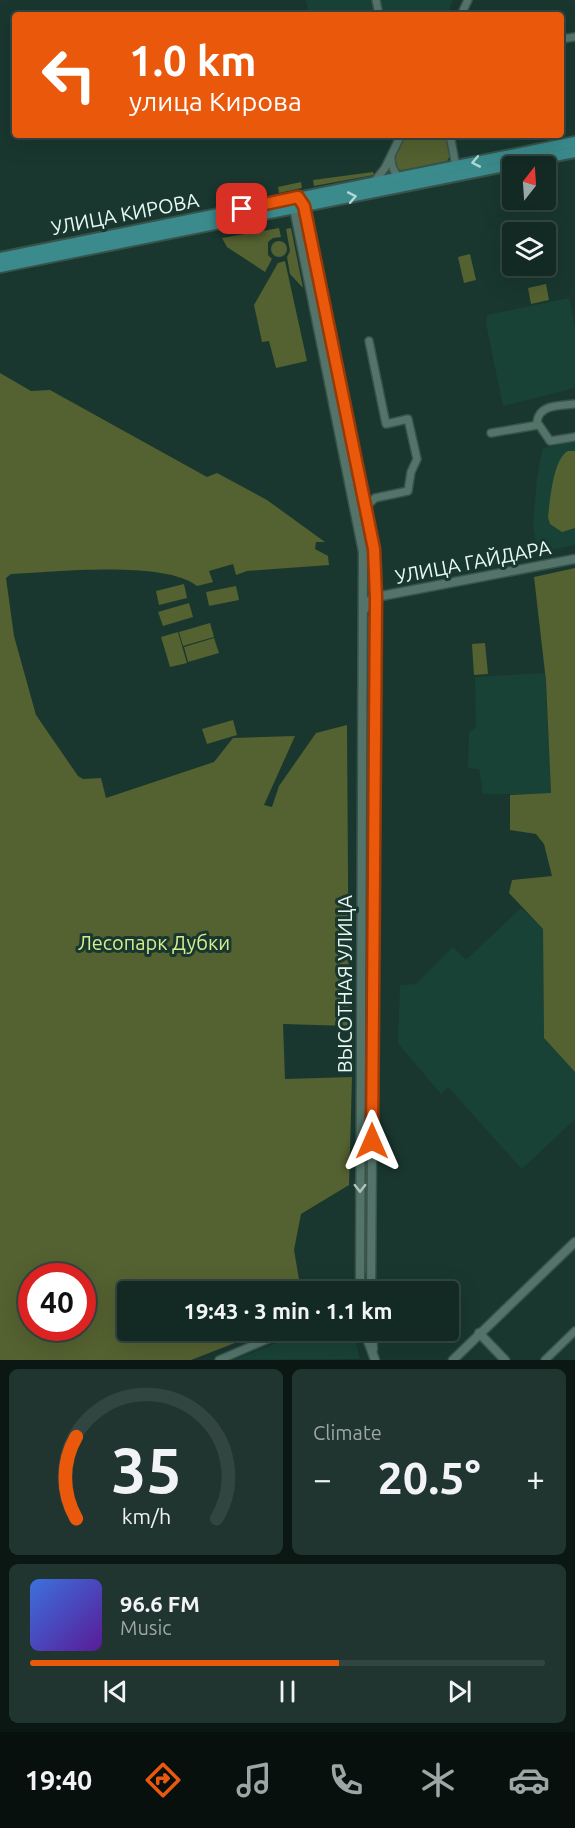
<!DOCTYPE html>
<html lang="en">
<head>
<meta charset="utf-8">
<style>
	:root { --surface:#132923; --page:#203530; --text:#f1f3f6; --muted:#9da6a6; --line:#324541; --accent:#ea580c }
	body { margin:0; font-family:Ubuntu,sans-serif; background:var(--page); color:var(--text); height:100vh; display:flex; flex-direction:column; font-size:22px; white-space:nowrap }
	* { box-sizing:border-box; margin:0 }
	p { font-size:20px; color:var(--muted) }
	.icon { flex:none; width:33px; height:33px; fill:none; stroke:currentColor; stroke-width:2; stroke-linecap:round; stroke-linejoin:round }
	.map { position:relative; height:1360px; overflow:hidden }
	.side { display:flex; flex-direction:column; gap:9px; padding:9px; background:#0a1713; flex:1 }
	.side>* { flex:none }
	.banner { position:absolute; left:12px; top:12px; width:552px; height:126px; border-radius:6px; box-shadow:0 6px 24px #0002,0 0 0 2px var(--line); background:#ea580c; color:#fff; overflow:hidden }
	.needle { width:39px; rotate:17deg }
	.fabs { position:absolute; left:502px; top:156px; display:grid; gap:12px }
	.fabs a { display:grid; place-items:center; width:54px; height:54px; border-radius:6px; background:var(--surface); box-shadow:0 6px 24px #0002,0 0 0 2px var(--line); font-size:30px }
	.speed { position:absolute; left:18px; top:1263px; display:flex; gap:12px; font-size:30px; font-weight:700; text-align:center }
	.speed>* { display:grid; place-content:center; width:78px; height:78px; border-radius:50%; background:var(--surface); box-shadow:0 6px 24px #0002,0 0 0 2px var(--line); line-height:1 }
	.speed .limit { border:9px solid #d22; background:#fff; color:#111 }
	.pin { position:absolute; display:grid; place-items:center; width:51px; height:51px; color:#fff; margin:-26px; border-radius:12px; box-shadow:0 3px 9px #0006 }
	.me { position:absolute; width:66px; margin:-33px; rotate:0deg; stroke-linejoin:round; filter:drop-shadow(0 0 4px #0008) }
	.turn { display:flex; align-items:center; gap:21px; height:126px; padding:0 18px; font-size:27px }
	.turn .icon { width:78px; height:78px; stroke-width:2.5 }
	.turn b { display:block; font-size:42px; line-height:51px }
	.big { font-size:45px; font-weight:600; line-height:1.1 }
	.side .tile { flex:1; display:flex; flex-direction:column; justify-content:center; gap:9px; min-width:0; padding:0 21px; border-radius:9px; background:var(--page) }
	.side .dial { align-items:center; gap:0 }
	.dial svg { height:156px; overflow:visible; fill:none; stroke:var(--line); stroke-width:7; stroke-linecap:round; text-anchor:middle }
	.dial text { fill:var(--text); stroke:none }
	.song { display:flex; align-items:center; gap:18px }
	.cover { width:72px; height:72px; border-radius:9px; background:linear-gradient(135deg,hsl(220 70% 55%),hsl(270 70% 35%)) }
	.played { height:6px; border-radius:3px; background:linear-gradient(90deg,var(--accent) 60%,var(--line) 60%) }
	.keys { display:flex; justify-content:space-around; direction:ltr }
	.heat { display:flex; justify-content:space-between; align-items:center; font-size:33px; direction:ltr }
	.side .tiles { flex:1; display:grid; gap:9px; grid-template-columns:1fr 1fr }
	.tile:last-child { grid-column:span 2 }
	.trip { position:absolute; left:117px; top:1281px; width:342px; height:60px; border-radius:6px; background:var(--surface); box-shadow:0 6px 24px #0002,0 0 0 2px var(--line); font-weight:600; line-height:60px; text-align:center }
	.tabs { display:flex; height:96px; justify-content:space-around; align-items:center; background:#08100e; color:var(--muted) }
	.tabs .icon { width:42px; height:42px }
	.tabs .current { color:var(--accent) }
	.tabs b { font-size:27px; color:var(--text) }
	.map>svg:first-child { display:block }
	.built { fill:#194237 }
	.green { fill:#546130; fill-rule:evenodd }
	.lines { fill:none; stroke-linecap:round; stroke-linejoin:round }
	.minor-casing { stroke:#37534c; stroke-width:10 }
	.tertiary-casing { stroke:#37534c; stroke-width:11 }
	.primary-casing { stroke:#37534c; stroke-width:14 }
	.minor { stroke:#54746a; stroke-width:7 }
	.tertiary { stroke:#54746a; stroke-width:8 }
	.primary { stroke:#3b8b8c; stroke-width:10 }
	.oneway { stroke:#b3d8d4 }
	.oneway2 { stroke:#acc4bc }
	.route-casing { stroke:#983908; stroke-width:15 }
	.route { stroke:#ea580c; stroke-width:10 }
	.labels { text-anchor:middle; stroke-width:6; stroke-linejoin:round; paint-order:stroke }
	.street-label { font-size:20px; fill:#e7f9f3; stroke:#19372f }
	.park-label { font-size:20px; fill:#d4ed8f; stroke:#19372f }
</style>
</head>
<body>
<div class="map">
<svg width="575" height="1360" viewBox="0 0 575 1360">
	<rect width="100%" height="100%" fill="#19372f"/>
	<g class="built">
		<path d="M 306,0 L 373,0 L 375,15 L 309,15 Z"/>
		<path d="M 380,0 L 453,0 L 447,15 L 383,15 Z"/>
		<path d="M 569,298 L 575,327 L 575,388 L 503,406 L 486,323 L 487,315 Z"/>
		<path d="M 575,442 L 575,545 L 538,552 L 533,527 L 537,479 L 542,451 L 544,448 Z"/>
		<path d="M 545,673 L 551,794 L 483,794 L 479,769 L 468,768 L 469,733 L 476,727 L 475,677 Z"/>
		<path d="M 521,908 L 543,929 L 544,1038 L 575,1072 L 575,1119 L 522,1169 L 448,1087 L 441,1094 L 398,1043 L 400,985 L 416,984 L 453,947 L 466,960 Z"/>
		<path d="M 310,1330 L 353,1331 L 360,1359 L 234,1360 Z"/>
	</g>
	<g class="green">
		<path d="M 406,135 L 447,135 L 451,154 L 446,163 L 403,172 L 397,168 L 394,162 L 395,157 Z"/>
		<path d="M 373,172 L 374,175 L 314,186 L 313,180 Z"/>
		<path d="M 301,182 L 302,188 L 279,193 L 278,187 Z"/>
		<path d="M 301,226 L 305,226 L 319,295 L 315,295 Z"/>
		<path d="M 279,228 L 281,237 L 273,238 L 268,242 L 268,255 L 272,259 L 265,272 L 227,247 L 222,238 Z"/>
		<path d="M 291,228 L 303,288 L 290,274 L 287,257 L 290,251 L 286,229 Z"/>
		<circle cx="279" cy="249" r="8"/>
		<path d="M 470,254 L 476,280 L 464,283 L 458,257 Z"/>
		<path d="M 285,261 L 307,361 L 276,368 L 269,341 L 262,342 L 254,305 L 278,263 Z"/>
		<path d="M 546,284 L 549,300 L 531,304 L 528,288 Z"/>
		<path d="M 330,363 L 332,364 L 354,471 L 353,472 L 351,472 L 329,365 Z"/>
		<path d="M 0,373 L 31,391 L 50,390 L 207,477 L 217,473 L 267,500 L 325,542 L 316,542 L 315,549 L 328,556 L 329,565 L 247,571 L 236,575 L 233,564 L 209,571 L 213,582 L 197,586 C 165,560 54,572 11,574 L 6,578 L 14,636 L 36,715 L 78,776 L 83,779 L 101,778 L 106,798 L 214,762 L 233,738 L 295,736 L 264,805 L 272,807 L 279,786 L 316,733 L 347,725 L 349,1026 L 283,1024 L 285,1079 L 352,1077 L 349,1185 L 301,1214 L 294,1250 L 301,1291 L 128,1292 L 128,1330 L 266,1331 L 191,1360 L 0,1360 ZM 32,1276 L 82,1276 L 82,1328 L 32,1328 Z"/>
		<path d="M 568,451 L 575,451 L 575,528 L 562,532 L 550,524 L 548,517 C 550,500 553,459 568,451 Z"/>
		<path d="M 356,485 L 358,486 L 369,547 L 372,576 L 367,576 L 365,548 L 354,487 Z"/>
		<path d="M 575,568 L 575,1072 L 544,1038 L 543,929 L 509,893 L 512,880 L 552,876 L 544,844 L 536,834 L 510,830 L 510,795 L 551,793 L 546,681 L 534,577 Z"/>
		<path d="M 184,584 L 187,598 L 159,605 L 156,591 Z"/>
		<path d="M 236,586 L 239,600 L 209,606 L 206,592 Z"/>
		<path d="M 189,603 L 193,617 L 163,626 L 158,612 Z"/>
		<path d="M 369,615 L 372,618 L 372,662 L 369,664 L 367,662 L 367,618 Z"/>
		<path d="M 210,623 L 214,637 L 183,646 L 179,632 Z"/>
		<path d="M 178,632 L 187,663 L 170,667 L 161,637 Z"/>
		<path d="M 214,638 L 219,653 L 188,662 L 184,647 Z"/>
		<path d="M 485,643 L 488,674 L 474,675 L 472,644 Z"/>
		<path d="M 367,707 L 371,707 L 369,916 L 365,916 Z"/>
		<path d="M 233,720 L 237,735 L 207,744 L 202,729 Z"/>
		<path d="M 365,921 L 369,921 L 369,1026 L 364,1026 Z"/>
		<path d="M 364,1030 L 369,1030 L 368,1273 L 363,1273 Z"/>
	</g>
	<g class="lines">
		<g class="minor-casing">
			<g id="minor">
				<path d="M 376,0 L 379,15"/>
				<path d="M 461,15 L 468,0"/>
				<path d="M 561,39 L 575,37"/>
				<path d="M 450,135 L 456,167"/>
				<path d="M 391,158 C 391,166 395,176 402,179"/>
				<path d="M 374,182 L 385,168 L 401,135"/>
				<path d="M 575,404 C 560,406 539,404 537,422 L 550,441 L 575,437"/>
				<path d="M 491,433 L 538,425"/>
				<path d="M 365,508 L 375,498 L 408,491 L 411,472 L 417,459 L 408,419 L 386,424 L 369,341"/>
				<path d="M 219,1360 L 289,1330"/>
				<path d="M 545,1360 L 575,1331"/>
			</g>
		</g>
		<g class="tertiary-casing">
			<g id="tertiary">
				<path d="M 301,202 L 304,206 L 374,549 L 376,578 L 371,1292"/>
				<path d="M 296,204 L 294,208 L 363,552 L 360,1292"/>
				<path d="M 364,610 L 370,600 L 376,597 L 575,559"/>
				<path d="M 364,1330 L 375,1360"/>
				<path d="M 372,1330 L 373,1349"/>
				<path d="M 479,1333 L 505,1360"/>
				<path d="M 453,1360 L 575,1242"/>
			</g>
		</g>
		<g class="primary-casing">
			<g id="primary">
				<path d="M 0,258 L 575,142"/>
				<path d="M 0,267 L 575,152"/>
			</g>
		</g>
		<use href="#minor" class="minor"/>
		<use href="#tertiary" class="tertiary"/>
		<use href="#primary" class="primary"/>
	</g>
	<defs><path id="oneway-chevron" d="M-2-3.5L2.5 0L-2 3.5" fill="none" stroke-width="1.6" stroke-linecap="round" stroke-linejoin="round" transform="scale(1.5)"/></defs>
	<g class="oneway">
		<use href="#oneway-chevron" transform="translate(476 162) rotate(169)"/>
		<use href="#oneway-chevron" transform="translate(352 197) rotate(-11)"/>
	</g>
	<use class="oneway2" href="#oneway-chevron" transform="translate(360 1188) rotate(90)"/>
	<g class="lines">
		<g class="route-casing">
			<path id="route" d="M 242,209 L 298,197 L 304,206 L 374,549 L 376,597 L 372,1141"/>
		</g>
		<use href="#route" class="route"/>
	</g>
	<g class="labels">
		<g class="street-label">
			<text transform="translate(125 214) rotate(-11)" y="7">УЛИЦА КИРОВА</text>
			<text transform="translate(473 562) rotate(-11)" y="7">УЛИЦА ГАЙДАРА</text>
			<text transform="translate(345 984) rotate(-90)" y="7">ВЫСОТНАЯ УЛИЦА</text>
		</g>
		<g class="park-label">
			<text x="154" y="950">Лесопарк Дубки</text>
		</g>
	</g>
</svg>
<div class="fabs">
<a><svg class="needle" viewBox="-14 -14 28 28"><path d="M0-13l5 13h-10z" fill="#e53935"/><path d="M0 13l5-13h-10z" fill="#9da6a6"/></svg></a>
<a><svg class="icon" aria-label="layers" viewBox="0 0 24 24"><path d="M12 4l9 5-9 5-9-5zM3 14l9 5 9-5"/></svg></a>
</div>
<div class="speed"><div class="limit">40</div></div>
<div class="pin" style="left:242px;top:209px;background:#d93025"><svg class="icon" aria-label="arrive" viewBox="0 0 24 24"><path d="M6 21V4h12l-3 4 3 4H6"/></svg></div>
<svg class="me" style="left:372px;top:1141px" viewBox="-20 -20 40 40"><path d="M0-17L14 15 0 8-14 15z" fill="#ea580c" stroke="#fff" stroke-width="4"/></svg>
<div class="trip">19:43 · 3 min · 1.1 km</div>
<div class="banner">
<div class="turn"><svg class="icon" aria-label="left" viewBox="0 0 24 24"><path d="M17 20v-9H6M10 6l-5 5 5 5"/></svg><div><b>1.0 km</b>улица Кирова</div></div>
</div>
</div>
<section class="side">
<div class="tiles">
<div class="tile dial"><svg viewBox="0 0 100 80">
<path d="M14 69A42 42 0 1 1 86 69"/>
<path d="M14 69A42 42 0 0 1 14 27" stroke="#ea580c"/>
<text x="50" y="56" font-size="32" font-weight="700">35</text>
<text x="50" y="72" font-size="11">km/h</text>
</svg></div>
<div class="tile"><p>Climate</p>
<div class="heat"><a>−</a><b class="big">20.5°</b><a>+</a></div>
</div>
<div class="tile">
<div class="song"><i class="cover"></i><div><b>96.6 FM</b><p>Music</p></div></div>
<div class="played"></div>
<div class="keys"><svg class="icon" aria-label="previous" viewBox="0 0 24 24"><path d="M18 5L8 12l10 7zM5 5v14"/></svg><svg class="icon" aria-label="pause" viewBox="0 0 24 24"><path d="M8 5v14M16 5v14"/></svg><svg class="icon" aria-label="next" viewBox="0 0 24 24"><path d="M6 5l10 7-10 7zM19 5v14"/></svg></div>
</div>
</div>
</section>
<nav class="tabs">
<b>19:40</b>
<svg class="icon current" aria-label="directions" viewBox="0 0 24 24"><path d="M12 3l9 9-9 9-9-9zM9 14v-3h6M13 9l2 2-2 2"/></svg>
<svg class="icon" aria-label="music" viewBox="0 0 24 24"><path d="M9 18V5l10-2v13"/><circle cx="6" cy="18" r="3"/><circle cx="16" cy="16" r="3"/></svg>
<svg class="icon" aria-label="phone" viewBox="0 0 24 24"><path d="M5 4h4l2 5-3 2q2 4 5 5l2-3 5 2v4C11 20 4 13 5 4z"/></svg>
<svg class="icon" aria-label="climate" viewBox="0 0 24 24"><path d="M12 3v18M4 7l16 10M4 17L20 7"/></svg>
<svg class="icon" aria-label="car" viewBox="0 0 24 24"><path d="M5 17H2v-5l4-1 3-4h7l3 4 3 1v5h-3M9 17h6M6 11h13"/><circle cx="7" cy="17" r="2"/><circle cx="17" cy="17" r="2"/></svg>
</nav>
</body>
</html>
